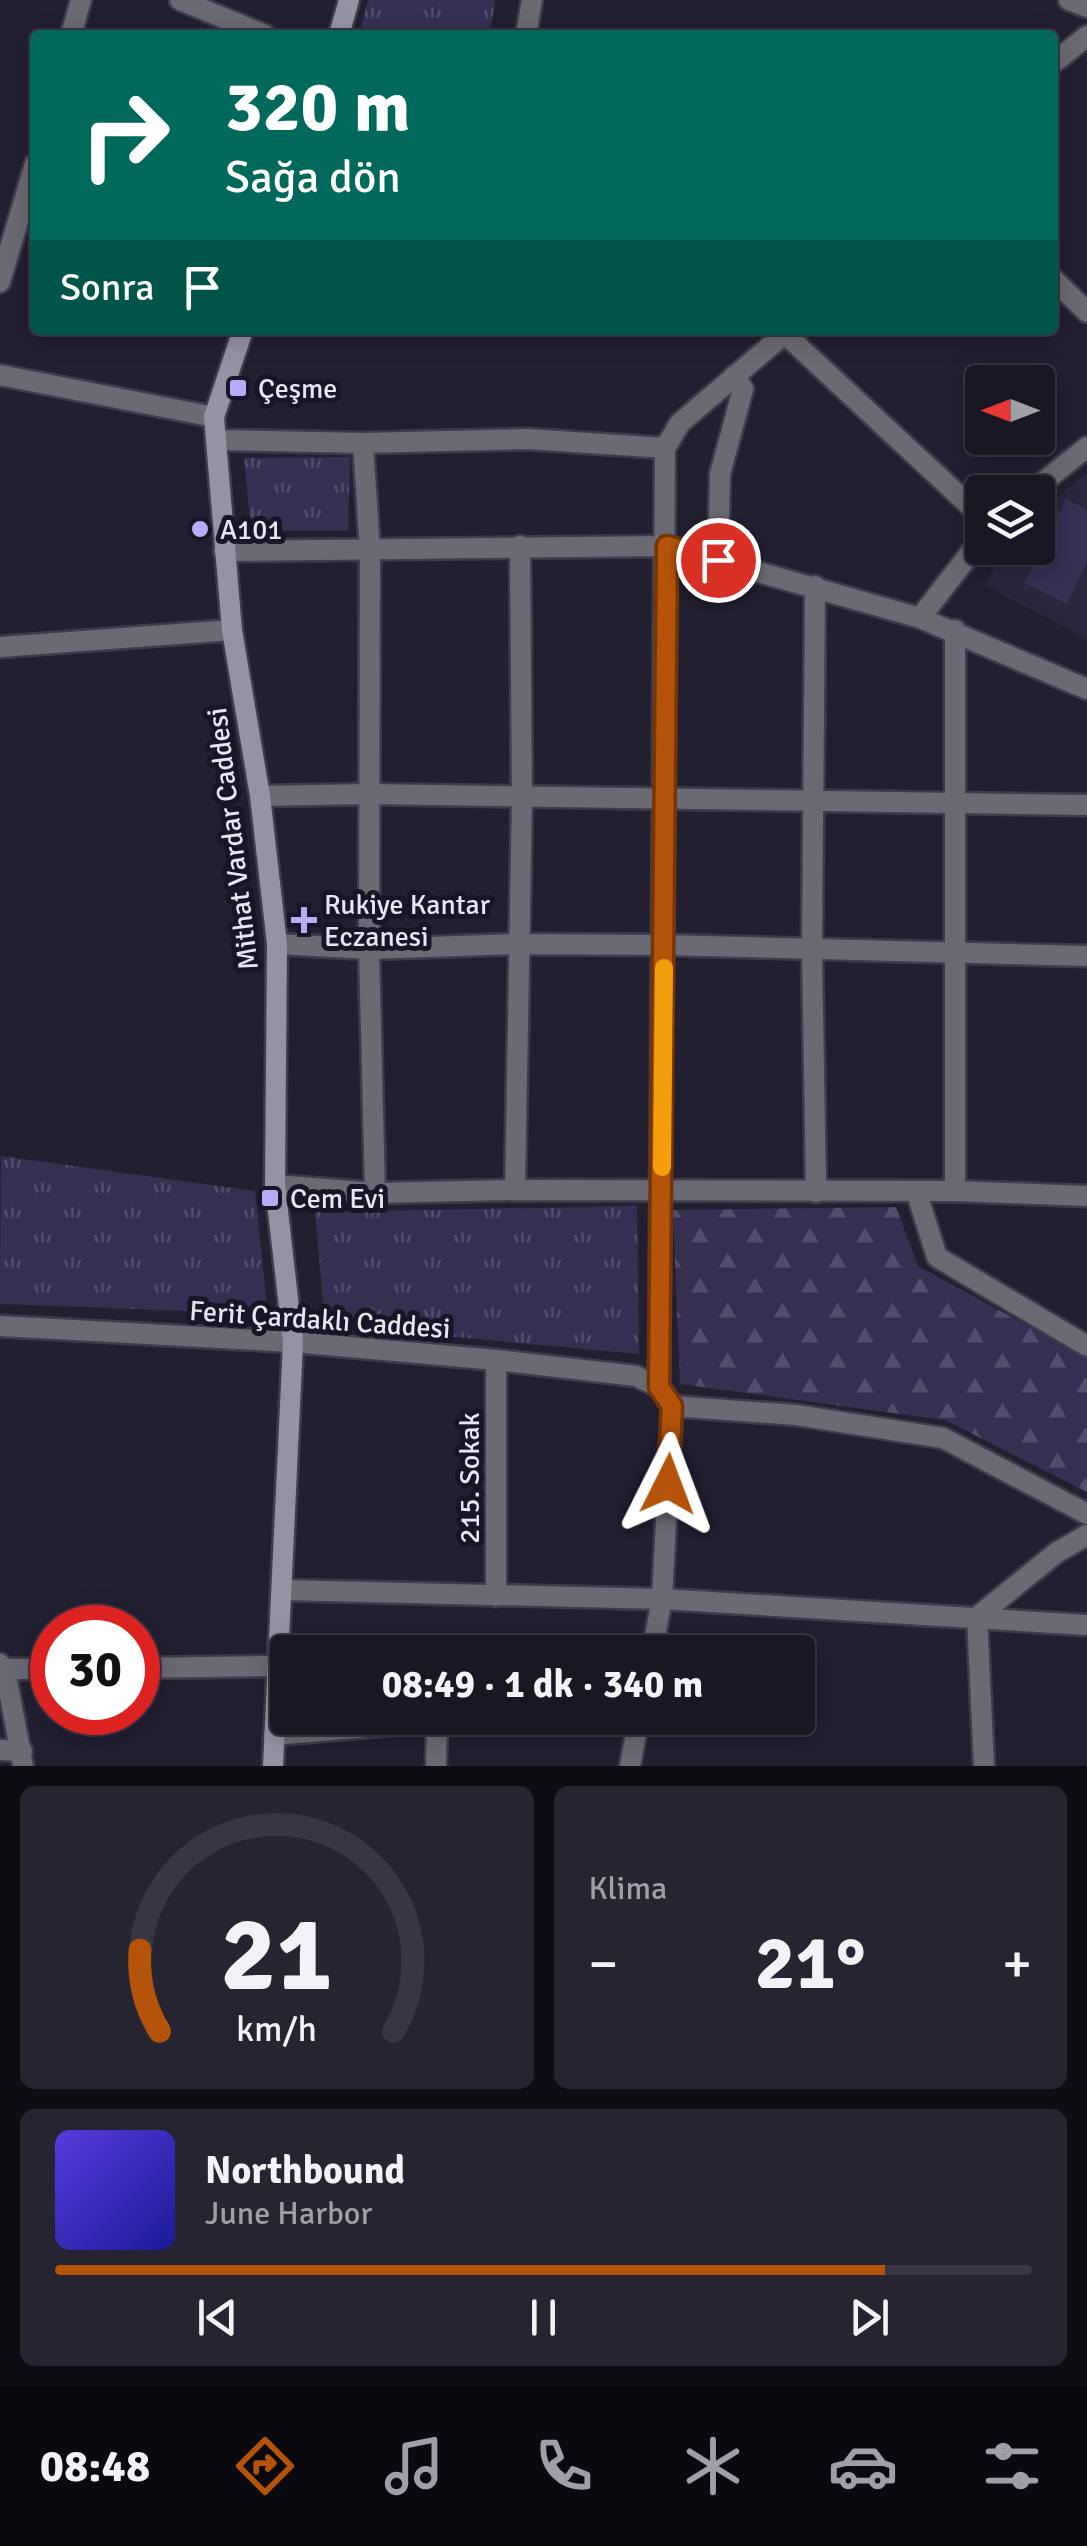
<!DOCTYPE html>
<html lang="tr">
<head>
<meta charset="utf-8">
<style>
	:root { --surface:#1a1725; --page:#272432; --text:#f1f3f6; --muted:#9f9fa7; --line:#383642; --accent:#b45309 }
	body { margin:0; font-family:Signika,sans-serif; background:var(--page); color:var(--text); height:100vh; display:flex; flex-direction:column; font-size:38px; white-space:nowrap }
	* { box-sizing:border-box; margin:0 }
	p { font-size:32px; color:var(--muted) }
	.icon { flex:none; width:55px; height:55px; fill:none; stroke:currentColor; stroke-width:2; stroke-linecap:round; stroke-linejoin:round }
	.map { position:relative; height:1766px; overflow:hidden }
	.side { display:flex; flex-direction:column; gap:20px; padding:20px; background:#0e0d14; flex:1 }
	.side>* { flex:none }
	.guide { position:absolute; left:30px; top:30px; width:1028px; height:305px; border-radius:10px; box-shadow:0 5px 25px #0003,0 0 0 2px var(--line); background:#00695c; color:#fff; overflow:hidden }
	.needle { width:65px; rotate:270deg }
	.fabs { position:absolute; left:965px; top:365px; display:grid; gap:20px }
	.fabs a { display:grid; place-items:center; width:90px; height:90px; border-radius:10px; background:var(--surface); box-shadow:0 5px 25px #0003,0 0 0 2px var(--line); font-size:50px }
	.speed { position:absolute; left:30px; top:1605px; display:flex; gap:20px; font-size:50px; font-weight:700; text-align:center }
	.speed>* { display:grid; place-content:center; width:130px; height:130px; border-radius:50%; background:var(--surface); box-shadow:0 5px 25px #0003,0 0 0 2px var(--line); line-height:1 }
	.speed .limit { border:15px solid #d22; background:#fff; color:#111 }
	.pin { position:absolute; display:grid; place-items:center; width:85px; height:85px; color:#fff; margin:-42px; border:5px solid #fff; border-radius:50%; box-shadow:0 2px 10px #0007 }
	.me { position:absolute; width:110px; margin:-55px; rotate:3deg; stroke-linejoin:round; filter:drop-shadow(0 0 8px #0008) }
	.turn { display:flex; align-items:center; gap:35px; height:210px; padding:0 30px; font-size:45px }
	.turn .icon { width:130px; height:130px; stroke-width:2.5 }
	.turn b { display:block; font-size:70px; line-height:85px }
	.then { display:flex; align-items:center; height:95px; padding:0 30px; background:#0003; gap:20px; font-size:38px }
	.big { font-size:75px; font-weight:800; line-height:1.1 }
	.side .tile { flex:1; display:flex; flex-direction:column; justify-content:center; gap:15px; min-width:0; padding:0 35px; border-radius:15px; background:var(--page) }
	.side .dial { align-items:center; gap:0 }
	.dial svg { height:260px; overflow:visible; fill:none; stroke:var(--line); stroke-width:7; stroke-linecap:round; text-anchor:middle }
	.dial text { fill:var(--text); stroke:none }
	.song { display:flex; align-items:center; gap:30px }
	.cover { width:120px; height:120px; border-radius:15px; background:linear-gradient(135deg,hsl(250 70% 55%),hsl(240 70% 35%)) }
	.played { height:10px; border-radius:5px; background:linear-gradient(90deg,var(--accent) 85%,var(--line) 85%) }
	.keys { display:flex; justify-content:space-around; direction:ltr }
	.heat { display:flex; justify-content:space-between; align-items:center; font-size:55px; direction:ltr }
	.side .tiles { flex:1; display:grid; gap:20px; grid-template-columns:1fr 1fr }
	.tile:last-child { grid-column:span 2 }
	.trip { position:absolute; left:270px; top:1635px; width:545px; height:100px; border-radius:10px; background:var(--surface); box-shadow:0 5px 25px #0003,0 0 0 2px var(--line); font-weight:800; line-height:100px; text-align:center }
	.tab-bar { display:flex; height:160px; justify-content:space-around; align-items:center; background:#0a090f; color:var(--muted) }
	.tab-bar .icon { width:70px; height:70px }
	.tab-bar .selected { color:var(--accent) }
	.tab-bar b { font-size:45px; color:var(--text) }
	.map>svg:first-child { display:block }
	.built { fill:#2b263e }
	.grass { fill:url(#grass-tufts) }
	.forest { fill:url(#forest-firs) }
	.pitch { fill:#362f52 }
	.lines { fill:none; stroke-linecap:round; stroke-linejoin:round }
	.street-casing { stroke:#3e3b4c; stroke-width:25 }
	.secondary-casing { stroke:#3e3b4c; stroke-width:25 }
	.street { stroke:#6b6a74; stroke-width:20 }
	.secondary { stroke:#9593a3; stroke-width:20 }
	.route-casing { stroke:#753606; stroke-width:25 }
	.route { stroke:#b45309; stroke-width:18 }
	.slow { stroke:#f59e0b; stroke-width:18 }
	.poi-dot { fill:#b9abf7; stroke:#191527; stroke-width:4 }
	.labels { text-anchor:middle; stroke-width:10; stroke-linejoin:round; paint-order:stroke }
	.poi-label { font-size:28px; fill:#e7e6f2; stroke:#191527; text-anchor:start }
	.street-label { font-size:28px; fill:#e7e6f2; stroke:#191527 }
</style>
</head>
<body>
<div class="map">
<svg width="1087" height="1766" viewBox="0 0 1087 1766">
	<defs>
		<pattern id="grass-tufts" width="24" height="20" patternUnits="userSpaceOnUse" patternTransform="scale(2.5)"><rect width="24" height="20" fill="#362f52"/><path d="M3 7l-1-3M5 7V3M7 7l1-3M15 17l-1-3M17 17v-4M19 17l1-3" fill="none" stroke="#534d6b"/></pattern>
		<pattern id="forest-firs" width="22" height="20" patternUnits="userSpaceOnUse" patternTransform="scale(2.5)"><rect width="22" height="20" fill="#362f52"/><path d="M5 1l3.5 6h-7zM16 11l3.5 6h-7z" fill="#534d6b"/></pattern>
	</defs>
	<rect width="100%" height="100%" fill="#221f31"/>
	<path class="built" d="M 1087,472 L 1087,640 L 984,584 L 1007,548 L 1038,548 L 1038,514 Z"/>
	<g class="grass">
		<path d="M 368,0 L 495,0 L 490,35 L 359,35 Z"/>
		<path d="M 350,457 L 348,531 L 251,531 L 244,458 Z"/>
		<path d="M 1,1156 L 255,1191 L 268,1314 L 0,1304 Z"/>
		<path d="M 637,1206 L 639,1354 L 325,1325 L 315,1212 Z"/>
	</g>
	<path class="forest" d="M 896,1207 L 918,1266 L 1087,1358 L 1087,1492 L 945,1420 L 680,1384 L 673,1210 Z"/>
	<path class="pitch" d="M 1066,499 L 1087,510 L 1087,562 L 1067,604 L 1025,583 Z"/>
	<g class="lines">
		<g class="street-casing">
			<g id="street">
				<path d="M 180,0 L 265,35"/>
				<path d="M 1069,0 L 1087,7"/>
				<path d="M 71,35 L 81,0"/>
				<path d="M 526,35 L 532,0"/>
				<path d="M 1052,64 L 1087,36"/>
				<path d="M 1052,278 L 1087,312"/>
				<path d="M 0,282 L 35,164"/>
				<path d="M 785,334 L 982,517"/>
				<path d="M 0,375 L 214,417"/>
				<path d="M 216,440 L 363,443 L 527,439 L 665,448"/>
				<path d="M 363,443 L 370,551 L 369,949 L 375,1193"/>
				<path d="M 1031,492 L 1087,447"/>
				<path d="M 224,551 L 667,546 L 920,618 L 1087,689"/>
				<path d="M 718,560 L 720,474 L 743,389 L 734,376"/>
				<path d="M 815,586 L 812,950 L 816,1192"/>
				<path d="M 920,618 L 982,538"/>
				<path d="M 955,630 L 955,1191"/>
				<path d="M 0,647 L 232,630"/>
				<path d="M 260,796 L 369,794 L 1087,805"/>
				<path d="M 277,944 L 369,949 L 518,944 L 664,945 L 1087,956"/>
				<path d="M 275,1185 L 375,1193 L 515,1190 L 955,1191 L 1087,1196"/>
				<path d="M 515,1190 L 522,797 L 520,546"/>
				<path d="M 916,1191 L 937,1257 L 1087,1346"/>
				<path d="M 0,1326 L 293,1342 L 496,1360 L 636,1376 L 659,1387 L 672,1406 L 662,1599 L 652,1652"/>
				<path d="M 659,1387 L 665,448 L 680,423 L 789,330"/>
				<path d="M 672,1406 L 796,1415 L 943,1438 L 1087,1514"/>
				<path d="M 283,1590 L 662,1599 L 1087,1625"/>
				<path d="M 496,1596 L 496,1360"/>
				<path d="M 977,1617 L 984,1766"/>
				<path d="M 977,1617 L 1056,1553 L 1087,1535"/>
				<path d="M 0,1664 L 5,1669 L 23,1766"/>
				<path d="M 138,1668 L 277,1666"/>
				<path d="M 5,1669 L 52,1669"/>
				<path d="M 274,1735 L 437,1721 L 639,1718 L 630,1766"/>
				<path d="M 0,1750 L 22,1751"/>
				<path d="M 436,1766 L 437,1721"/>
			</g>
		</g>
		<g class="secondary-casing">
			<g id="secondary">
				<path d="M 339,35 L 349,0"/>
				<path d="M 243,330 L 214,417 L 232,630 L 260,796 L 277,944 L 275,1185 L 293,1342 L 273,1766"/>
			</g>
		</g>
		<use href="#street" class="street"/>
		<use href="#secondary" class="secondary"/>
	</g>
	<g class="lines">
		<g class="route-casing">
			<path id="route" d="M 668,1484 L 672,1406 L 659,1387 L 667,546 L 718,560"/>
		</g>
		<use href="#route" class="route"/>
		<path class="slow" d="M 662,1167 L 664,968"/>
	</g>
	<g class="poi-dot">
		<rect x="228" y="378" width="20" height="20" rx="5"/>
		<circle cx="200" cy="529" r="10"/>
		<path d="M299 905h10v10h10v10h-10v10h-10v-10h-10v-10h10z"/>
		<rect x="260" y="1188" width="20" height="20" rx="5"/>
	</g>
	<g class="labels">
		<g class="poi-label">
			<text x="258" y="398">Çeşme</text>
			<text x="220" y="539">A101</text>
			<text x="324" y="914">Rukiye Kantar<tspan x="324" dy="32">Eczanesi</tspan></text>
			<text x="290" y="1208">Cem Evi</text>
		</g>
		<g class="street-label">
			<text transform="translate(232 839) rotate(-97)" y="10">Mithat Vardar Caddesi</text>
			<text transform="translate(320 1319) rotate(4)" y="10">Ferit Çardaklı Caddesi</text>
			<text transform="translate(469 1478) rotate(-90)" y="10">215. Sokak</text>
		</g>
	</g>
</svg>
<div class="fabs">
<a><svg class="needle" viewBox="-14 -14 28 28"><path d="M0-13l5 13h-10z" fill="#e53935"/><path d="M0 13l5-13h-10z" fill="#9f9fa7"/></svg></a>
<a><svg class="icon" aria-label="layers" viewBox="0 0 24 24"><path d="M12 4l9 5-9 5-9-5zM3 14l9 5 9-5"/></svg></a>
</div>
<div class="speed"><div class="limit">30</div></div>
<div class="pin" style="left:718px;top:560px;background:#d93025"><svg class="icon" aria-label="arrive" viewBox="0 0 24 24"><path d="M6 21V4h12l-3 4 3 4H6"/></svg></div>
<svg class="me" style="left:668px;top:1484px" viewBox="-20 -20 40 40"><path d="M0-17L14 15 0 8-14 15z" fill="#b45309" stroke="#fff" stroke-width="4"/></svg>
<div class="trip">08:49 · 1 dk · 340 m</div>
<div class="guide">
<div class="turn"><svg class="icon" aria-label="right" viewBox="0 0 24 24"><path d="M7 20v-9h11M14 6l5 5-5 5"/></svg><div><b>320 m</b>Sağa dön</div></div>
<div class="then">Sonra<svg class="icon" aria-label="arrive" viewBox="0 0 24 24"><path d="M6 21V4h12l-3 4 3 4H6"/></svg></div>
</div>
</div>
<section class="side">
<div class="tiles">
<div class="tile dial"><svg viewBox="0 0 100 80">
<path d="M14 69A42 42 0 1 1 86 69"/>
<path d="M14 69A42 42 0 0 1 8 44" stroke="#b45309"/>
<text x="50" y="56" font-size="32" font-weight="700">21</text>
<text x="50" y="72" font-size="11">km/h</text>
</svg></div>
<div class="tile"><p>Klima</p>
<div class="heat"><a>−</a><b class="big">21°</b><a>+</a></div>
</div>
<div class="tile">
<div class="song"><i class="cover"></i><div><b>Northbound</b><p>June Harbor</p></div></div>
<div class="played"></div>
<div class="keys"><svg class="icon" aria-label="previous" viewBox="0 0 24 24"><path d="M18 5L8 12l10 7zM5 5v14"/></svg><svg class="icon" aria-label="pause" viewBox="0 0 24 24"><path d="M8 5v14M16 5v14"/></svg><svg class="icon" aria-label="next" viewBox="0 0 24 24"><path d="M6 5l10 7-10 7zM19 5v14"/></svg></div>
</div>
</div>
</section>
<nav class="tab-bar">
<b>08:48</b>
<svg class="icon selected" aria-label="directions" viewBox="0 0 24 24"><path d="M12 3l9 9-9 9-9-9zM9 14v-3h6M13 9l2 2-2 2"/></svg>
<svg class="icon" aria-label="music" viewBox="0 0 24 24"><path d="M9 18V5l10-2v13"/><circle cx="6" cy="18" r="3"/><circle cx="16" cy="16" r="3"/></svg>
<svg class="icon" aria-label="phone" viewBox="0 0 24 24"><path d="M5 4h4l2 5-3 2q2 4 5 5l2-3 5 2v4C11 20 4 13 5 4z"/></svg>
<svg class="icon" aria-label="climate" viewBox="0 0 24 24"><path d="M12 3v18M4 7l16 10M4 17L20 7"/></svg>
<svg class="icon" aria-label="car" viewBox="0 0 24 24"><path d="M5 17H2v-5l4-1 3-4h7l3 4 3 1v5h-3M9 17h6M6 11h13"/><circle cx="7" cy="17" r="2"/><circle cx="17" cy="17" r="2"/></svg>
<svg class="icon" aria-label="filters" viewBox="0 0 24 24"><path d="M4 7h16M4 17h16"/><circle cx="9" cy="7" r="2"/><circle cx="15" cy="17" r="2"/></svg>
</nav>
</body>
</html>
